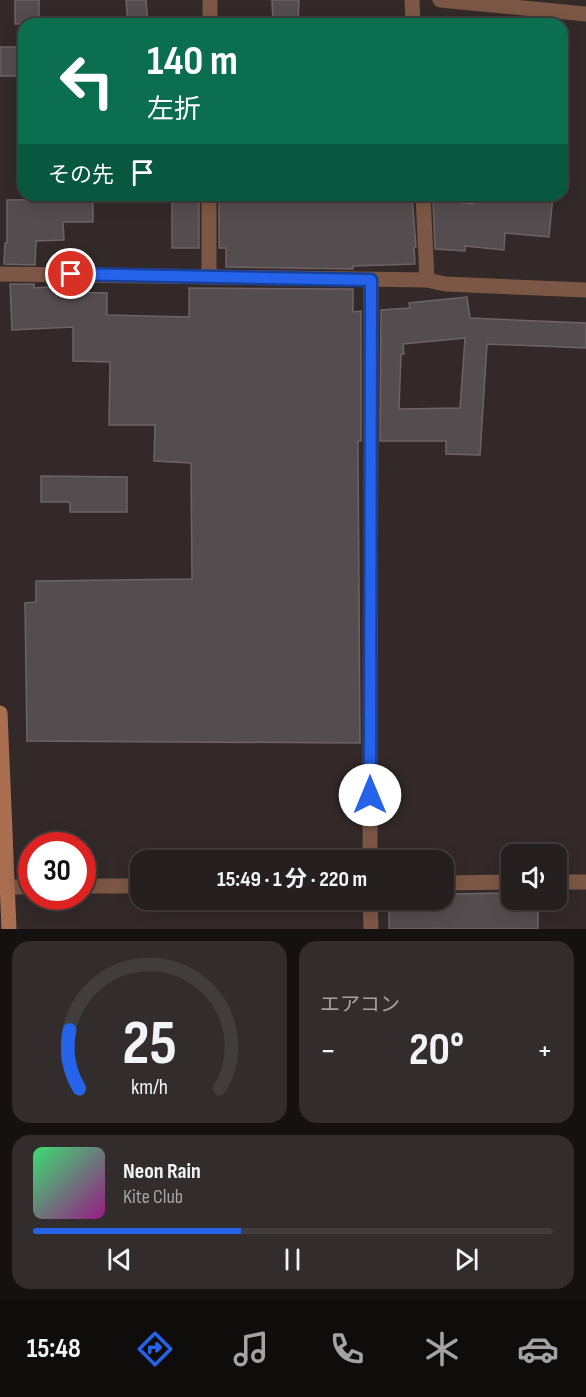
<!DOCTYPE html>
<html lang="ja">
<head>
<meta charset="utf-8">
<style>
	:root { --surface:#261f1f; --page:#322c2c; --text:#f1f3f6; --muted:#a4a2a4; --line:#423d3d; --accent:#2563eb }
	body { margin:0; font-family:"Sofia Sans Condensed","Noto Sans JP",sans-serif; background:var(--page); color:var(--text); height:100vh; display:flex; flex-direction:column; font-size:22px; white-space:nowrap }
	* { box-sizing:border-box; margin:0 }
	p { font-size:20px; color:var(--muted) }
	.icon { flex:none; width:33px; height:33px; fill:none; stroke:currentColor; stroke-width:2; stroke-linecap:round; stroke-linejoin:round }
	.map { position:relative; height:929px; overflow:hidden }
	.side { display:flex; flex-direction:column; gap:12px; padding:12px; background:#151111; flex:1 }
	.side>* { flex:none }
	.top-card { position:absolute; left:18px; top:18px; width:550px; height:183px; border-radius:18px; box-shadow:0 3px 15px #0003,0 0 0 2px var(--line); background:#0b6e4f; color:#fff; overflow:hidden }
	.controls { position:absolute; left:501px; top:844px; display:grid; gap:12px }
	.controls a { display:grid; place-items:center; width:66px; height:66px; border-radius:12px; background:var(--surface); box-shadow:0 3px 15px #0003,0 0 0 2px var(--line); font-size:30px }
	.speed { position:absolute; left:18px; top:832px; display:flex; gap:12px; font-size:30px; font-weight:700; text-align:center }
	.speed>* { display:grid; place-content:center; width:78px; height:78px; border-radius:50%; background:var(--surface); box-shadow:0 3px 15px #0003,0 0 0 2px var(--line); line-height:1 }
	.speed .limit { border:9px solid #d22; background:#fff; color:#111 }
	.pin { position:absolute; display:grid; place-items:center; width:51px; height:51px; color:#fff; margin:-26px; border:3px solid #fff; border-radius:50%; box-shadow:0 2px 6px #0007 }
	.me { position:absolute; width:66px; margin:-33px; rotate:0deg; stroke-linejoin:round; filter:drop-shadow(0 0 4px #0008) }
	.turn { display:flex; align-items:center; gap:21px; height:126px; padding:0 30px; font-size:27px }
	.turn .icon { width:78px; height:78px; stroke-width:2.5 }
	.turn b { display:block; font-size:42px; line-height:51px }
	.then { display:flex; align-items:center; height:57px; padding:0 30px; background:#0003; gap:12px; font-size:22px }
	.big { font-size:45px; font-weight:700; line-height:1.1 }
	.side .card { flex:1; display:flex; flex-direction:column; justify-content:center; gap:9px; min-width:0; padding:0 21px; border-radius:18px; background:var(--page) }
	.side .dial { align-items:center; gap:0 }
	.dial svg { height:156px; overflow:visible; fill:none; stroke:var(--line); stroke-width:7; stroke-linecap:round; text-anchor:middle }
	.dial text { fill:var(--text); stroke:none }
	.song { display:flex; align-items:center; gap:18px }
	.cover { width:72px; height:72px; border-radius:9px; background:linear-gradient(135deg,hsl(140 70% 55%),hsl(310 70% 35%)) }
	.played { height:6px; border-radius:3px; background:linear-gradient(90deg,var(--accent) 40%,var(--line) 40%) }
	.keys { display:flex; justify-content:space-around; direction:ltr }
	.heat { display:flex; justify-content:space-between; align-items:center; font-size:33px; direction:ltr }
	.side .tiles { flex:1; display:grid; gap:12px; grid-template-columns:1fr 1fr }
	.card:last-child { grid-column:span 2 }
	.trip { position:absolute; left:130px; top:850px; width:324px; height:60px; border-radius:18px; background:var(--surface); box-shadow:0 3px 15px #0003,0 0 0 2px var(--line); font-weight:700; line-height:60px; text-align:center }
	.menu { display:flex; height:96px; justify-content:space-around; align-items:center; background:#0f0c0c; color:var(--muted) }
	.menu .icon { width:42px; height:42px }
	.menu .current { color:var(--accent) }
	.menu b { font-size:27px; color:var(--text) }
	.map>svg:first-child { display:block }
	.building { fill:#554c4f; stroke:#6d6367; stroke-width:1.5; fill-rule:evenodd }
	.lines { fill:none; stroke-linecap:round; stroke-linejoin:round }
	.street { stroke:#7d5745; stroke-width:15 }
	.secondary { stroke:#aa6e51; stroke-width:15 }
	.route-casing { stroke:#184099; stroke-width:15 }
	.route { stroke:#2563eb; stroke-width:10 }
</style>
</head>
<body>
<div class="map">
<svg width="586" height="929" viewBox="0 0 586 929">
	<rect width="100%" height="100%" fill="#332929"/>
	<g class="building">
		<rect x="15" y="0" width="24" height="24"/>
		<path d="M 126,0 L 146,0 L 148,24 L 128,24 Z"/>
		<path d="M 272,0 L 299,0 L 298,24 L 273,24 Z"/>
		<rect x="0" y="47" width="24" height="29"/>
		<rect x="172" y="195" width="27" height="53"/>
		<path d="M 219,195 L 412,195 L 416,247 L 414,247 L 415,264 L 353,266 L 353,269 L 226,267 L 226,248 L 219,248 Z"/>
		<path d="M 475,195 L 553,195 L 549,237 L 505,233 L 504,250 L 465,246 L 465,251 L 435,249 L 433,200 L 474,204 Z"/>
		<path d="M 93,199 L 93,222 L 63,222 L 64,240 L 36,241 L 35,265 L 4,264 L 5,243 L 7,243 L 7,200 Z"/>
		<path d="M 10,284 L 34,284 L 34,288 L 62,286 L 62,292 L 107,293 L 107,315 L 189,317 L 189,288 L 353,289 L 353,312 L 361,311 L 361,441 L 358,441 L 360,743 L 27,741 L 25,603 L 36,602 L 36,581 L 192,579 L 191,463 L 154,461 L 155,425 L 109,425 L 110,362 L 73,361 L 73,327 L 12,330 Z"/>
		<path d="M 467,297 L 470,318 L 586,323 L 586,348 L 487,344 L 480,455 L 446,454 L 446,441 L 380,441 L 381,310 L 410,308 L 409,303 ZM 465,338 L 460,408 L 399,409 L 401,354 L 404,354 L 403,344 Z"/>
		<path d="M 41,476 L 127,477 L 127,512 L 70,512 L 70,502 L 41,502 Z"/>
		<path d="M 512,893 L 512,900 L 538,900 L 538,929 L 389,929 L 389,900 L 444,900 L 444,894 Z"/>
	</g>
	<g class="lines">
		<g class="street">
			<path d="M 412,0 L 413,24"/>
			<path d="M 440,0 L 586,14"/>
			<path d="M 210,24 L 210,0"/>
			<path d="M 423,195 L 427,280"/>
			<path d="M 0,274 L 427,280 L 445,284 L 586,290"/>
			<path d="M 209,277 L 209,195"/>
			<path d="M 370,861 L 371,280"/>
			<path d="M 556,882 L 586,882"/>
			<path d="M 444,883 L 512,882"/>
			<path d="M 82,886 L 141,886"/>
			<path d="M 0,887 L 32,887"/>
			<path d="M 370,900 L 371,929"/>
		</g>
		<path class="secondary" d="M 0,713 L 9,929"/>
	</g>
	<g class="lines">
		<g class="route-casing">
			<path id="route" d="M 71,274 L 371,280 L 370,795"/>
		</g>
		<use href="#route" class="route"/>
	</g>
</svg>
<div class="controls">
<a><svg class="icon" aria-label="sound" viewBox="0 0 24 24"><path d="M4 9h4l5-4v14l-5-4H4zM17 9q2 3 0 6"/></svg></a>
</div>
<div class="speed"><div class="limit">30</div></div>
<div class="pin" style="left:71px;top:274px;background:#d93025"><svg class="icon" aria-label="arrive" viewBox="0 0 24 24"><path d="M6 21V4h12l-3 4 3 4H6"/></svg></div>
<svg class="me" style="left:370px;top:795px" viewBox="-20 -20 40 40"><circle r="19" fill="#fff"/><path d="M0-13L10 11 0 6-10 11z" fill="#2563eb"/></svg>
<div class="trip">15:49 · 1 分 · 220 m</div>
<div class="top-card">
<div class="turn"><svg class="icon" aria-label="left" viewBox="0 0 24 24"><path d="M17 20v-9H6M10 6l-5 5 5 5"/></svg><div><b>140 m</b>左折</div></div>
<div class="then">その先<svg class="icon" aria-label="arrive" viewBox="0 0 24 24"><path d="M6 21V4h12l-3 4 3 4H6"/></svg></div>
</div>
</div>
<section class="side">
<div class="tiles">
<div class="card dial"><svg viewBox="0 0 100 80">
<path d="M14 69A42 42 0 1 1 86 69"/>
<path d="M14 69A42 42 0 0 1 9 39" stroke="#2563eb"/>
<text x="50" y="56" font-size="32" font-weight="700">25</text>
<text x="50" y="72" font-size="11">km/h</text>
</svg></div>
<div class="card"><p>エアコン</p>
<div class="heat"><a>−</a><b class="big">20°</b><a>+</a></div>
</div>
<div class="card">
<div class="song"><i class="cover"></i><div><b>Neon Rain</b><p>Kite Club</p></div></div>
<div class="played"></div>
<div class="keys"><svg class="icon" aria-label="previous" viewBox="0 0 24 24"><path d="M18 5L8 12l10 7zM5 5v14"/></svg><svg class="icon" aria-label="pause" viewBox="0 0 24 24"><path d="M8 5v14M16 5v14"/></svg><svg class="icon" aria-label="next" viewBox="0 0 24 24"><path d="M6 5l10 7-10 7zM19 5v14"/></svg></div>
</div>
</div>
</section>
<nav class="menu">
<b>15:48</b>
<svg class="icon current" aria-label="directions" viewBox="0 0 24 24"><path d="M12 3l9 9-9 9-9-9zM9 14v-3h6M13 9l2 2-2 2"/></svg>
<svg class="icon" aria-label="music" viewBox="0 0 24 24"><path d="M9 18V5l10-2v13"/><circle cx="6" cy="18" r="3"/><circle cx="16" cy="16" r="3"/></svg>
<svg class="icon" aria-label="phone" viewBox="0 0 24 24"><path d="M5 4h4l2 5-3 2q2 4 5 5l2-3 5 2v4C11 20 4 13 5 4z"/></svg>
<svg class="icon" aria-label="climate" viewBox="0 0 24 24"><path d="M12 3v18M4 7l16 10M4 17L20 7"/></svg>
<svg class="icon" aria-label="car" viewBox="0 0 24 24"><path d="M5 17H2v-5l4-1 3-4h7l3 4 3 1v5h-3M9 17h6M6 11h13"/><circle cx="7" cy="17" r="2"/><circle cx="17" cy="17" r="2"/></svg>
</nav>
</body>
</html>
